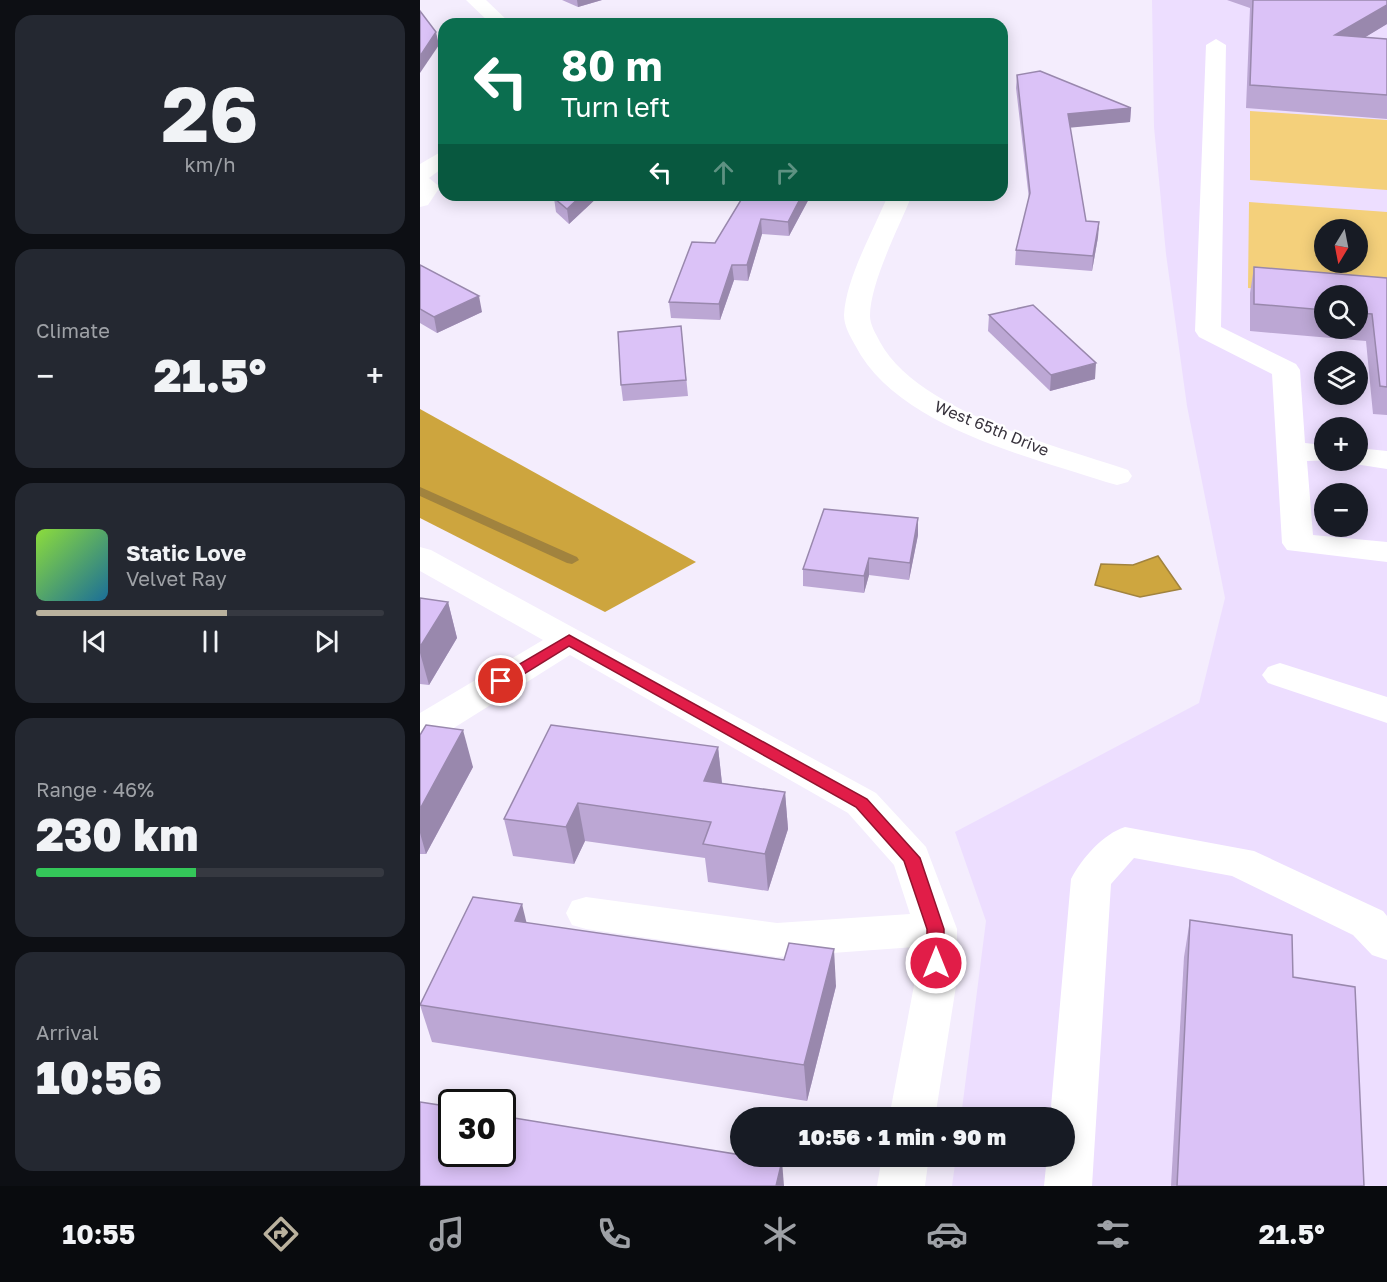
<!DOCTYPE html>
<html lang="en">
<head>
<meta charset="utf-8">
<style>
	:root { --surface:#171b24; --page:#242831; --text:#f1f3f6; --muted:#9ea1a6; --line:#363941; --accent:#b9b19d }
	body { margin:0; font-family:"Golos Text",sans-serif; background:var(--page); color:var(--text); height:100vh; display:flex; flex-direction:column; font-size:22px; white-space:nowrap }
	* { box-sizing:border-box; margin:0 }
	p { font-size:20px; color:var(--muted) }
	.icon { flex:none; width:33px; height:33px; fill:none; stroke:currentColor; stroke-width:2; stroke-linecap:round; stroke-linejoin:round }
	.map { position:relative; flex:1; overflow:hidden }
	.panel { display:flex; flex-direction:column; gap:15px; padding:15px; background:#0d0f14; width:420px }
	.panel>* { flex:none }
	.banner { position:absolute; left:18px; top:18px; width:570px; height:183px; border-radius:18px; box-shadow:0 3px 15px #0003; background:#0b6e4f; color:#fff; overflow:hidden }
	.needle { width:39px; rotate:190deg }
	.tools { position:absolute; left:894px; top:219px; display:grid; gap:12px }
	.tools a { display:grid; place-items:center; width:54px; height:54px; border-radius:50%; background:var(--surface); box-shadow:0 3px 15px #0003; font-size:30px }
	.speed { position:absolute; left:18px; top:1089px; display:flex; gap:12px; font-size:30px; font-weight:700; text-align:center }
	.speed>* { display:grid; place-content:center; width:78px; height:78px; border-radius:50%; background:var(--surface); box-shadow:0 3px 15px #0003; line-height:1 }
	.speed .limit { border:3px solid #111; border-radius:9px; background:#fff; color:#111 }
	.pin { position:absolute; display:grid; place-items:center; width:51px; height:51px; color:#fff; margin:-26px; border:3px solid #fff; border-radius:50%; box-shadow:0 2px 6px #0007 }
	.me { position:absolute; width:66px; margin:-33px; rotate:0deg; stroke-linejoin:round; filter:drop-shadow(0 0 4px #0008) }
	.turn { display:flex; align-items:center; gap:21px; height:126px; padding:0 24px; font-size:27px }
	.turn .icon { width:78px; height:78px; stroke-width:2.5 }
	.turn b { display:block; font-size:42px; line-height:51px }
	.lanes { display:flex; align-items:center; height:57px; padding:0 24px; background:#0003; justify-content:center; gap:30px; direction:ltr }
	.lanes .off { opacity:.35 }
	.big { font-size:45px; font-weight:800; line-height:1.1 }
	.panel .tile { flex:1; display:flex; flex-direction:column; justify-content:center; gap:9px; min-width:0; padding:0 21px; border-radius:18px; background:var(--page) }
	.panel .dial { align-items:center; gap:0 }
	.dial b { font-size:78px; line-height:1 }
	.song { display:flex; align-items:center; gap:18px }
	.cover { width:72px; height:72px; border-radius:9px; background:linear-gradient(135deg,hsl(90 70% 55%),hsl(200 70% 35%)) }
	.played { height:6px; border-radius:3px; background:linear-gradient(90deg,var(--accent) 55%,var(--line) 55%) }
	.keys { display:flex; justify-content:space-around; direction:ltr }
	.heat { display:flex; justify-content:space-between; align-items:center; font-size:33px; direction:ltr }
	.charge { height:9px; border-radius:4px; background:linear-gradient(90deg,#34c759 46%,var(--line) 0) }
	.trip { position:absolute; left:310px; top:1107px; width:345px; height:60px; border-radius:30px; background:var(--surface); box-shadow:0 3px 15px #0003; font-weight:800; line-height:60px; text-align:center }
	.dock { display:flex; height:96px; justify-content:space-around; align-items:center; background:#090b0e; color:var(--muted) }
	.dock .icon { width:42px; height:42px }
	.dock .on { color:var(--accent) }
	.dock b { font-size:27px; color:var(--text) }
	main { display:flex; flex:1; min-height:0 }
	.map>svg:first-child { display:block }
	.built { fill:#eddeff; fill-rule:evenodd }
	.green { fill:#f4d07b; fill-rule:evenodd }
	.forest { fill:#cda53e }
	.water { fill:#cea63f; stroke:#a1833e; stroke-width:1.5 }
	.lines { fill:none; stroke-linecap:round; stroke-linejoin:round }
	.stream { fill:#a1833e; fill-rule:evenodd }
	.minor { fill:#fff; fill-rule:evenodd }
	.wall { fill:#bca7d4; fill-rule:evenodd }
	.shaded-wall { fill:#9988ad }
	.building { fill:#dbc2f7; stroke:#9988ad; stroke-width:1.5 }
	.route { fill:#e11d48; stroke:#92132f; stroke-width:1.5 }
	.labels { text-anchor:middle; stroke-width:4.5; stroke-linejoin:round; paint-order:stroke }
	.street-label { font-size:16px; fill:#37323c; stroke:#fff }
</style>
</head>
<body>
<main>
<section class="panel">
<div class="tile dial"><b>26</b><p>km/h</p></div>
<div class="tile"><p>Climate</p>
<div class="heat"><a>−</a><b class="big">21.5°</b><a>+</a></div>
</div>
<div class="tile">
<div class="song"><i class="cover"></i><div><b>Static Love</b><p>Velvet Ray</p></div></div>
<div class="played"></div>
<div class="keys"><svg class="icon" aria-label="previous" viewBox="0 0 24 24"><path d="M18 5L8 12l10 7zM5 5v14"/></svg><svg class="icon" aria-label="pause" viewBox="0 0 24 24"><path d="M8 5v14M16 5v14"/></svg><svg class="icon" aria-label="next" viewBox="0 0 24 24"><path d="M6 5l10 7-10 7zM19 5v14"/></svg></div>
</div>
<div class="tile"><p>Range · 46%</p><b class="big">230 km</b><div class="charge"></div></div>
<div class="tile"><p>Arrival</p><b class="big">10:56</b></div>
</section>
<div class="map">
<svg width="967" height="1186" viewBox="0 0 967 1186">
	<rect width="100%" height="100%" fill="#f4edfd"/>
	<path class="built" d="M 732,0 L 967,0 L 967,1186 L 532,1186 L 536,1157 L 645,1156 L 645,1118 L 541,1117 L 566,921 L 535,832 L 779,703 L 805,598 L 767,406 L 746,254 L 734,127 ZM 904,230 L 938,230 L 938,262 L 904,262 ZM 904,296 L 938,296 L 938,328 L 904,328 ZM 904,362 L 938,362 L 938,394 L 904,394 ZM 904,428 L 938,428 L 938,460 L 904,460 ZM 904,494 L 938,494 L 938,526 L 904,526 Z"/>
	<g class="green">
		<path d="M 830,111 L 967,120 L 967,190 L 830,180 Z"/>
		<path d="M 829,202 L 967,212 L 967,299 L 828,288 ZM 904,230 L 938,230 L 938,262 L 904,262 Z"/>
	</g>
	<path class="forest" d="M 0,409 L 276,562 L 185,612 L 0,518 Z"/>
	<path class="water" d="M 738,556 L 761,589 L 720,597 L 675,585 L 681,564 L 713,565 Z"/>
	<g class="lines">
		<path class="stream" d="M 0,487 L 157,557 L 159,560 L 152,564 L 147,563 L 0,496 Z"/>
		<g class="minor">
			<path d="M 46,0 L 66,0 L 91,24 L 71,24 Z"/>
			<path d="M 796,39 L 806,45 L 801,327 L 876,364 L 880,370 L 885,443 L 904,445 L 904,460 L 914,460 L 887,461 L 893,535 L 967,542 L 967,562 L 867,550 L 862,543 L 852,374 L 779,337 L 775,331 L 786,45 Z"/>
			<path d="M 24,150 L 24,167 L 9,178 L 20,187 L 8,205 L 0,207 L 0,164 Z"/>
			<path d="M 468,195 L 492,195 C 479,227 450,283 450,316 C 450,325 456,334 460,342 C 497,411 636,446 708,470 L 712,476 L 708,482 L 697,485 L 686,482 C 607,456 476,426 435,345 C 430,336 424,326 424,315 C 426,277 454,230 468,195 Z"/>
			<path d="M 938,448 L 967,451 L 967,469 L 928,463 L 926,460 L 938,460 Z"/>
			<path d="M 0,547 L 11,550 L 456,793 L 506,847 L 537,929 L 537,980 L 515,1118 L 469,1118 L 495,980 L 495,947 L 357,957 L 166,929 L 152,925 L 146,913 L 152,901 L 166,897 L 357,923 L 490,914 L 474,865 L 428,813 L 150,655 L 21,736 L 0,739 L 0,713 L 123,640 L 0,571 Z"/>
			<path d="M 860,663 L 967,697 L 967,723 L 848,683 L 842,675 L 848,667 Z"/>
			<path d="M 705,827 L 834,851 L 963,911 L 967,916 L 967,960 L 952,955 L 933,935 L 812,876 L 714,858 L 691,884 L 672,1186 L 624,1186 L 627,1156 L 645,1156 L 645,1118 L 630,1118 L 651,879 C 662,858 683,834 705,827 Z"/>
			<path d="M 462,1156 L 509,1156 L 505,1186 L 457,1186 Z"/>
		</g>
	</g>
	<g class="wall">
		<path d="M 142,0 L 182,0 L 158,7 Z"/>
		<path d="M 807,0 L 967,0 L 967,24 L 945,37 L 967,39 L 967,119 L 826,108 L 830,8 Z"/>
		<path d="M 597,75 L 711,108 L 710,122 L 650,127 L 666,221 L 679,222 L 678,237 L 672,271 L 595,265 L 596,250 L 609,199 L 596,88 Z"/>
		<path d="M 136,195 L 180,195 L 149,224 L 136,212 L 134,198 Z"/>
		<path d="M 324,195 L 391,195 L 369,236 L 342,234 L 328,281 L 314,280 L 300,320 L 251,318 L 249,302 L 295,243 Z"/>
		<path d="M 0,265 L 62,312 L 17,333 L 0,323 Z"/>
		<path d="M 834,267 L 967,278 L 967,415 L 953,414 L 946,341 L 830,331 L 830,293 ZM 904,296 L 938,296 L 938,328 L 904,328 Z"/>
		<path d="M 569,315 L 675,379 L 630,391 L 568,331 Z"/>
		<path d="M 261,326 L 268,396 L 203,401 L 201,385 Z"/>
		<path d="M 498,518 L 498,535 L 489,580 L 449,575 L 444,593 L 383,586 L 383,569 Z"/>
		<path d="M 0,598 L 28,602 L 37,638 L 9,685 L 0,684 Z"/>
		<path d="M 0,735 L 53,767 L 6,854 L 0,854 Z"/>
		<path d="M 298,747 L 302,783 L 365,792 L 368,829 L 348,891 L 288,882 L 285,858 L 165,841 L 154,864 L 93,856 L 84,819 Z"/>
		<path d="M 770,920 L 944,1186 L 751,1186 L 764,957 Z"/>
		<path d="M 107,923 L 364,960 L 416,986 L 387,1101 L 12,1042 L 0,1005 Z"/>
	</g>
	<g class="shaded-wall">
		<path d="M 157,0 L 182,0 L 158,7 Z"/>
		<path d="M 967,5 L 967,24 L 911,58 L 915,35 Z"/>
		<path d="M 16,32 L 19,45 L 0,73 L 0,56 Z"/>
		<path d="M 711,108 L 710,122 L 647,128 L 648,114 Z"/>
		<path d="M 162,195 L 180,195 L 149,224 L 147,209 Z"/>
		<path d="M 382,195 L 391,195 L 369,236 L 368,222 Z"/>
		<path d="M 341,219 L 342,234 L 328,281 L 327,265 Z"/>
		<path d="M 679,222 L 678,237 L 672,271 L 673,256 Z"/>
		<path d="M 312,265 L 314,280 L 300,320 L 299,304 Z"/>
		<path d="M 59,296 L 62,312 L 17,333 L 14,317 Z"/>
		<path d="M 676,363 L 675,379 L 630,391 L 631,375 Z"/>
		<path d="M 498,518 L 498,535 L 489,580 L 490,563 Z"/>
		<path d="M 449,558 L 449,575 L 444,593 L 444,576 Z"/>
		<path d="M 28,602 L 37,638 L 9,685 L 0,653 L 0,647 Z"/>
		<path d="M 43,730 L 53,767 L 6,854 L 0,833 L 0,809 Z"/>
		<path d="M 298,747 L 302,784 L 284,781 Z"/>
		<path d="M 365,792 L 368,829 L 348,891 L 345,854 Z"/>
		<path d="M 158,803 L 165,841 L 154,864 L 146,827 Z"/>
		<path d="M 102,904 L 111,941 L 95,921 Z"/>
		<path d="M 414,949 L 416,986 L 387,1101 L 384,1065 Z"/>
		<path d="M 362,1161 L 364,1186 L 356,1186 Z"/>
	</g>
	<g class="building">
		<path d="M 833,0 L 967,0 L 967,5 L 915,35 L 967,39 L 967,95 L 830,85 Z"/>
		<path d="M 0,11 L 16,32 L 0,56 Z"/>
		<path d="M 620,71 L 711,108 L 648,114 L 666,221 L 679,222 L 673,256 L 596,250 L 610,193 L 597,75 Z"/>
		<path d="M 136,195 L 162,195 L 147,209 L 134,198 Z"/>
		<path d="M 324,195 L 382,195 L 368,222 L 341,219 L 327,265 L 312,265 L 299,304 L 249,302 L 272,242 L 295,243 Z"/>
		<path d="M 0,265 L 59,296 L 14,317 L 0,309 Z"/>
		<path d="M 834,267 L 967,278 L 967,387 L 960,386 L 952,314 L 938,313 L 938,296 L 904,296 L 904,310 L 834,304 Z"/>
		<path d="M 613,305 L 676,363 L 631,375 L 569,315 Z"/>
		<path d="M 261,326 L 266,380 L 201,385 L 198,332 Z"/>
		<path d="M 404,509 L 498,518 L 490,563 L 449,558 L 444,576 L 383,569 Z"/>
		<path d="M 0,598 L 28,602 L 0,647 Z"/>
		<path d="M 6,725 L 43,730 L 0,809 L 0,735 Z"/>
		<path d="M 131,725 L 298,747 L 284,781 L 365,792 L 345,854 L 283,844 L 291,822 L 158,803 L 146,827 L 84,819 Z"/>
		<path d="M 53,897 L 102,904 L 95,921 L 364,960 L 369,943 L 414,949 L 384,1065 L 0,1005 Z"/>
		<path d="M 770,920 L 872,935 L 873,977 L 935,987 L 944,1186 L 757,1186 Z"/>
		<path d="M 0,1102 L 32,1107 L 32,1154 L 82,1154 L 82,1116 L 321,1155 L 321,1156 L 332,1156 L 362,1161 L 356,1186 L 0,1186 Z"/>
	</g>
	<path class="route" d="M 149,635 L 447,799 L 500,858 L 524,929 L 524,963 L 522,968 L 516,970 L 510,968 L 507,963 L 507,929 L 484,861 L 436,807 L 149,646 L 86,685 L 76,685 L 74,681 L 76,678 Z"/>
	<g class="labels">
		<g class="street-label">
			<text transform="translate(572 428) rotate(22)" y="6">West 65th Drive</text>
		</g>
	</g>
</svg>
<div class="tools">
<a><svg class="needle" viewBox="-14 -14 28 28"><path d="M0-13l5 13h-10z" fill="#e53935"/><path d="M0 13l5-13h-10z" fill="#9ea1a6"/></svg></a>
<a><svg class="icon" aria-label="search" viewBox="0 0 24 24"><circle cx="10" cy="10" r="6"/><path d="M15 15l6 6"/></svg></a>
<a><svg class="icon" aria-label="layers" viewBox="0 0 24 24"><path d="M12 4l9 5-9 5-9-5zM3 14l9 5 9-5"/></svg></a>
<a>+</a>
<a>−</a>
</div>
<div class="speed"><div class="limit">30</div></div>
<div class="pin" style="left:81px;top:681px;background:#d93025"><svg class="icon" aria-label="arrive" viewBox="0 0 24 24"><path d="M6 21V4h12l-3 4 3 4H6"/></svg></div>
<svg class="me" style="left:516px;top:963px" viewBox="-20 -20 40 40"><circle r="17" fill="#e11d48" stroke="#fff" stroke-width="3"/><path d="M0-11L8 9 0 5-8 9z" fill="#fff"/></svg>
<div class="trip">10:56 · 1 min · 90 m</div>
<div class="banner">
<div class="turn"><svg class="icon" aria-label="left" viewBox="0 0 24 24"><path d="M17 20v-9H6M10 6l-5 5 5 5"/></svg><div><b>80 m</b>Turn left</div></div>
<div class="lanes"><svg class="icon" aria-label="left" viewBox="0 0 24 24"><path d="M17 20v-9H6M10 6l-5 5 5 5"/></svg><svg class="icon off" aria-label="ahead" viewBox="0 0 24 24"><path d="M12 20V5M6 11l6-6 6 6"/></svg><svg class="icon off" aria-label="right" viewBox="0 0 24 24"><path d="M7 20v-9h11M14 6l5 5-5 5"/></svg></div>
</div>
</div>
</main>
<nav class="dock">
<b>10:55</b>
<svg class="icon on" aria-label="directions" viewBox="0 0 24 24"><path d="M12 3l9 9-9 9-9-9zM9 14v-3h6M13 9l2 2-2 2"/></svg>
<svg class="icon" aria-label="music" viewBox="0 0 24 24"><path d="M9 18V5l10-2v13"/><circle cx="6" cy="18" r="3"/><circle cx="16" cy="16" r="3"/></svg>
<svg class="icon" aria-label="phone" viewBox="0 0 24 24"><path d="M5 4h4l2 5-3 2q2 4 5 5l2-3 5 2v4C11 20 4 13 5 4z"/></svg>
<svg class="icon" aria-label="climate" viewBox="0 0 24 24"><path d="M12 3v18M4 7l16 10M4 17L20 7"/></svg>
<svg class="icon" aria-label="car" viewBox="0 0 24 24"><path d="M5 17H2v-5l4-1 3-4h7l3 4 3 1v5h-3M9 17h6M6 11h13"/><circle cx="7" cy="17" r="2"/><circle cx="17" cy="17" r="2"/></svg>
<svg class="icon" aria-label="filters" viewBox="0 0 24 24"><path d="M4 7h16M4 17h16"/><circle cx="9" cy="7" r="2"/><circle cx="15" cy="17" r="2"/></svg>
<b>21.5°</b>
</nav>
</body>
</html>
